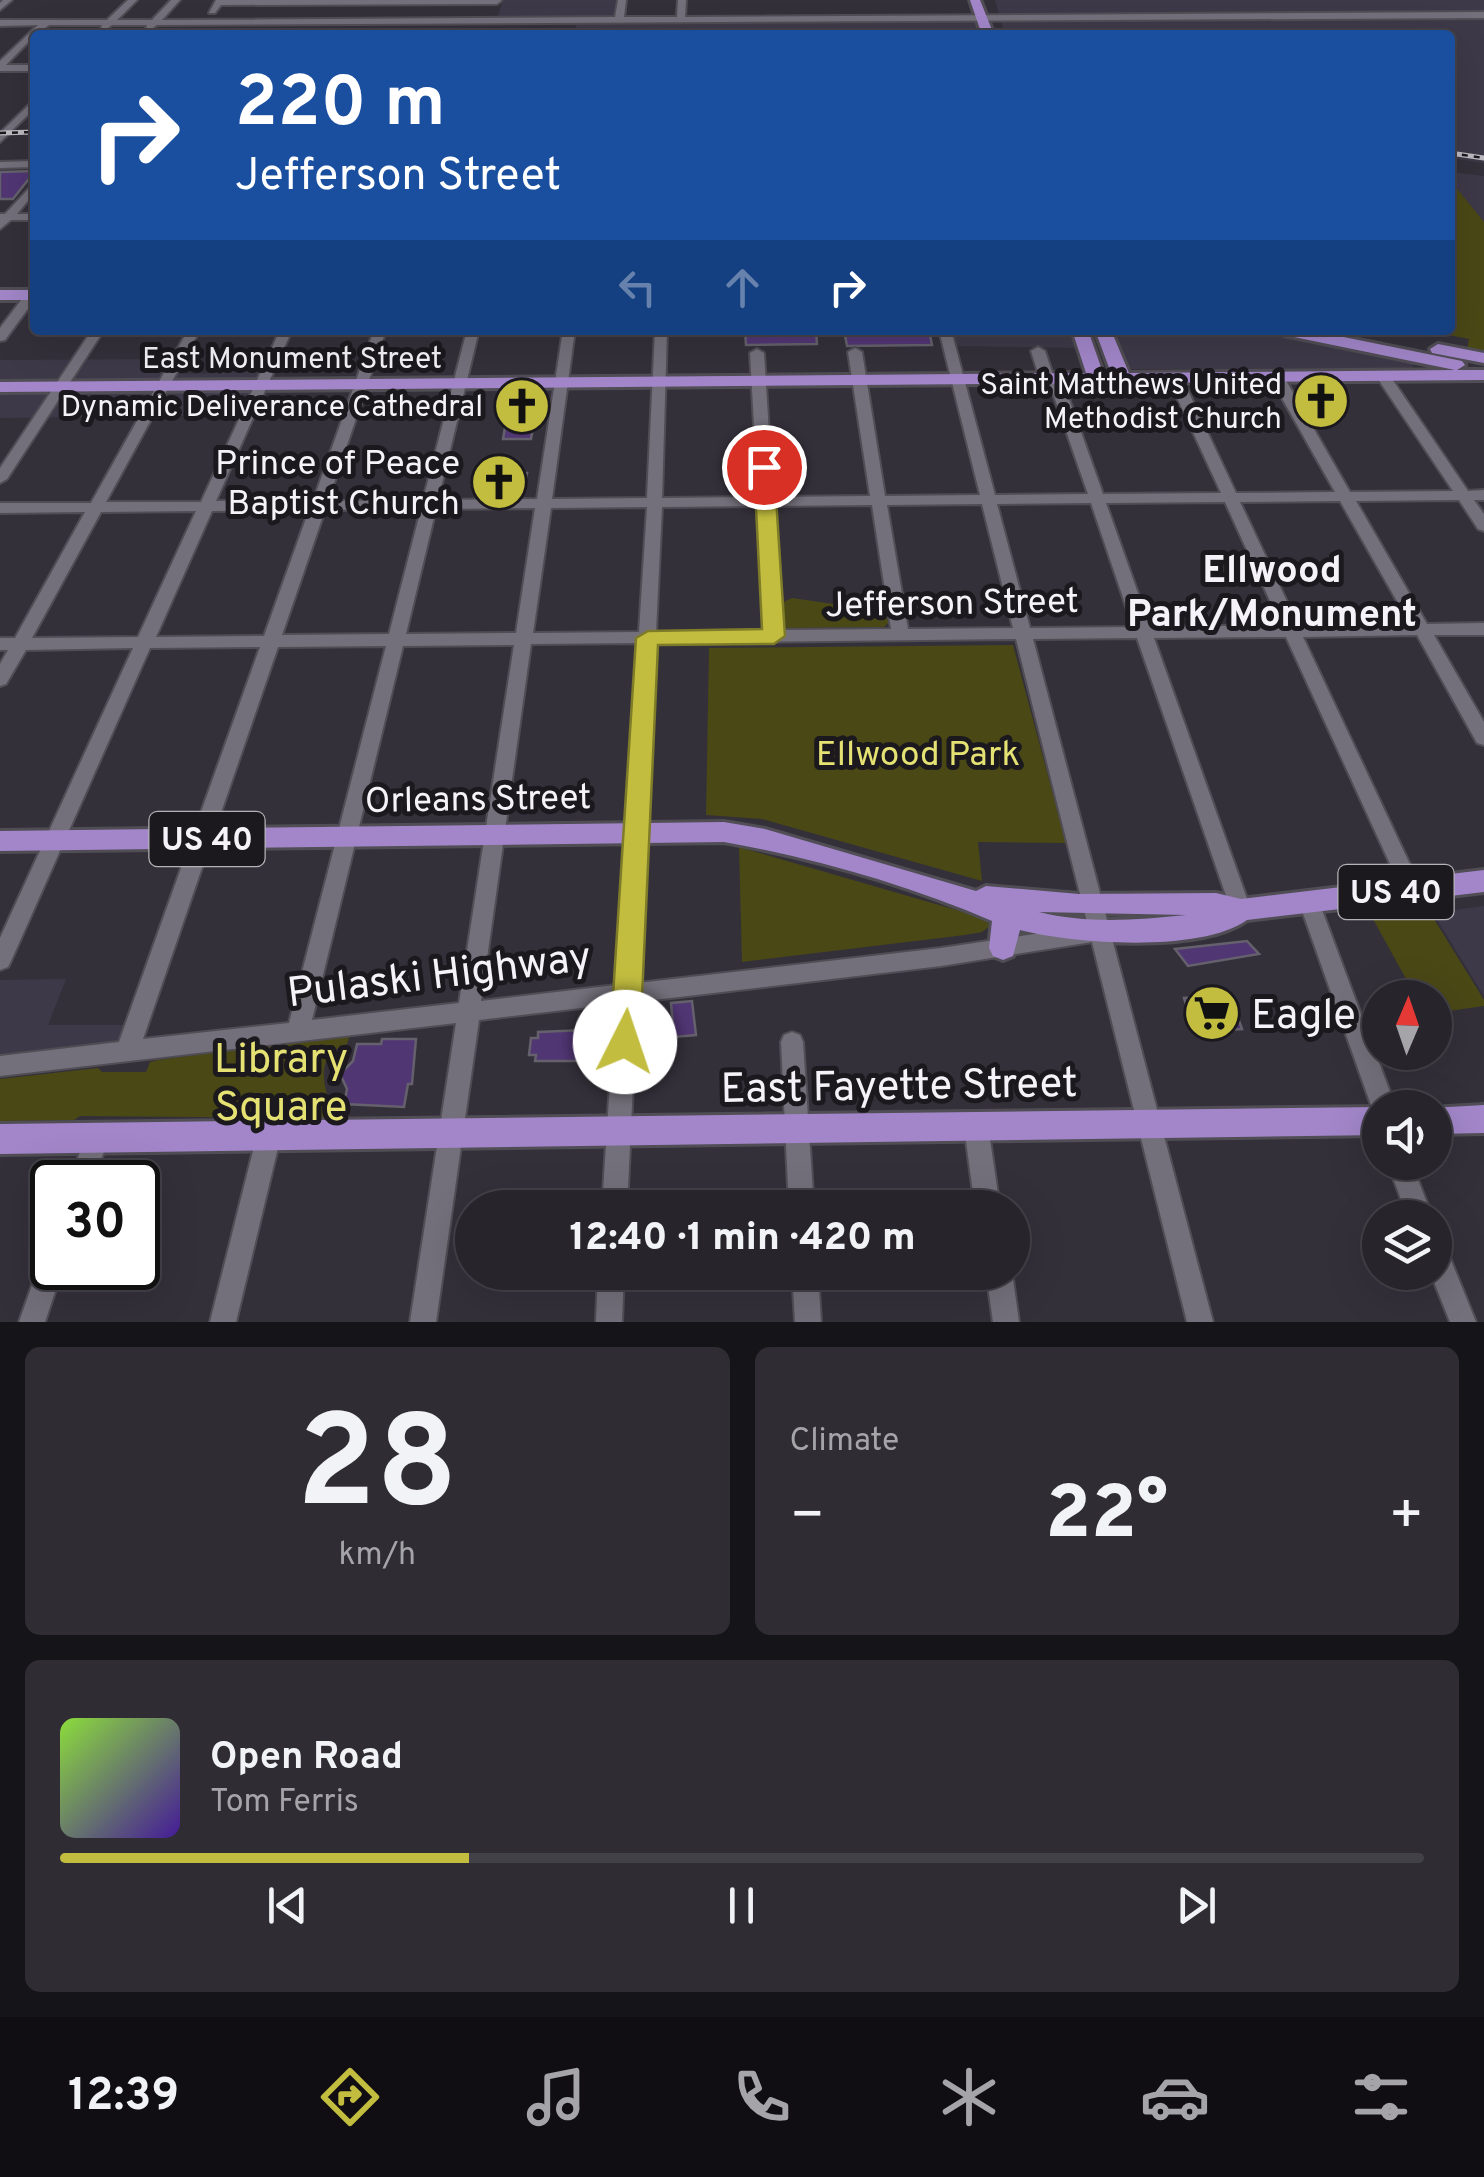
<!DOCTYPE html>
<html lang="en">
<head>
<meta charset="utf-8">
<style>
	:root { --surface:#27242c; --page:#2f2c34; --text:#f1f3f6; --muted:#a4a4a9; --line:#434148; --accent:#c2bd3f }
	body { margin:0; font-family:Overpass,sans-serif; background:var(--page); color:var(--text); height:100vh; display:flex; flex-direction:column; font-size:38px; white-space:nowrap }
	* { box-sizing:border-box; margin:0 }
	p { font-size:32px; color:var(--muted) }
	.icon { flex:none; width:55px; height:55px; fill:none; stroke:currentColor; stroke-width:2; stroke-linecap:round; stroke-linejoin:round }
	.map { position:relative; height:1322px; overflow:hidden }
	.sheet { display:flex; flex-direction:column; gap:25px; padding:25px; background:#151418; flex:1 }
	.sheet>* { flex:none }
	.banner { position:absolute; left:30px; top:30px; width:1425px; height:305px; border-radius:10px; box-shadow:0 10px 40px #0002,0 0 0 2px var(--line); background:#1a4fa0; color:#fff; overflow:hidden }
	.needle { width:65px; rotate:2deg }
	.tools { position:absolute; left:1362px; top:980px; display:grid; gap:20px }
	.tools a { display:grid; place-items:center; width:90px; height:90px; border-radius:50%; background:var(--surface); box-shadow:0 10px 40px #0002,0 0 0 2px var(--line); font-size:50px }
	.speed { position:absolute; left:30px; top:1160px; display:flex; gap:20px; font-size:50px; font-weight:700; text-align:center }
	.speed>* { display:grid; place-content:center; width:130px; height:130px; border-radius:50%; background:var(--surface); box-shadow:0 10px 40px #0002,0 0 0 2px var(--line); line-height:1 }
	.speed .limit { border:5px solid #111; border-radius:15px; background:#fff; color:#111 }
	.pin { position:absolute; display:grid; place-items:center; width:85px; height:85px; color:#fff; margin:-42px; border:5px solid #fff; border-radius:50%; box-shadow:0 2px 10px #0007 }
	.me { position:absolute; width:110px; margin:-55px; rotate:4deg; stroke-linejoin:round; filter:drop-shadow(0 0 8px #0008) }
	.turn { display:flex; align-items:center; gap:35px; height:210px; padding:0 40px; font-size:45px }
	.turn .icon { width:130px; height:130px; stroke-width:2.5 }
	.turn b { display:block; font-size:70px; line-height:85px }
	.lanes { display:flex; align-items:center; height:95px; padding:0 40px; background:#0003; justify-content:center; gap:50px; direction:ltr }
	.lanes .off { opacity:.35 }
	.big { font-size:75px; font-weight:800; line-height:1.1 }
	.sheet .card { flex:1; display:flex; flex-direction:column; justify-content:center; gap:15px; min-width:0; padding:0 35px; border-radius:15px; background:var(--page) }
	.sheet .dial { align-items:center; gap:0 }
	.dial b { font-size:130px; line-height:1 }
	.song { display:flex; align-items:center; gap:30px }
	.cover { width:120px; height:120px; border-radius:15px; background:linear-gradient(135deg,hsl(90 70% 55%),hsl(260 70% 35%)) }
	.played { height:10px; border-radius:5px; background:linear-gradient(90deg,var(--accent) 30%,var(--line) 30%) }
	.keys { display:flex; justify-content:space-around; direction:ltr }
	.heat { display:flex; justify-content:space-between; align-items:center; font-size:55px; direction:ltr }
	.sheet .tiles { flex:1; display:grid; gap:25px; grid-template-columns:1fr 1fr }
	.card:last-child { grid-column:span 2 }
	.trip { position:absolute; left:455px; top:1190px; width:575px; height:100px; border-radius:50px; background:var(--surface); box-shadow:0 10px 40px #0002,0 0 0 2px var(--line); font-weight:800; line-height:100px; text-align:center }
	.tabs { display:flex; height:160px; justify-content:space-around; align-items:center; background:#100e12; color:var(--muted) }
	.tabs .icon { width:70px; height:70px }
	.tabs .active { color:var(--accent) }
	.tabs b { font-size:45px; color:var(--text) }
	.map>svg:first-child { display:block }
	.built { fill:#3e3948 }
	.green { fill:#4a4815 }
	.building { fill:#513674; stroke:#65616c; stroke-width:2.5 }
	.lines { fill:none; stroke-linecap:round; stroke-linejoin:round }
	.minor-casing { stroke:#504d55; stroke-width:4 }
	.major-casing { stroke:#504d55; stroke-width:6 }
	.minor { fill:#74707b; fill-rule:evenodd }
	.major { fill:#a286c9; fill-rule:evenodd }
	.rail-casing { stroke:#bdbac1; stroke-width:5 }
	.rail { stroke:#1b191e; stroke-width:2.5; stroke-dasharray:6; stroke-linecap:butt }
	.route { fill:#c2bd3f; stroke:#7e7b29; stroke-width:2.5 }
	.labels { text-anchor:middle; stroke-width:10; stroke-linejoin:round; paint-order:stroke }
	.far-street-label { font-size:30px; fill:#f5f3f9; stroke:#1b191e }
	.far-poi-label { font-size:30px; fill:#f5f3f9; stroke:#1b191e; text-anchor:end }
	.shield { fill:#1b191e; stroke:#b4b2b7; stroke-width:2.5 }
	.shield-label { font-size:32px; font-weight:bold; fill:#f5f3f9 }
	.poi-label { font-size:35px; fill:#f5f3f9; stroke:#1b191e; text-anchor:end }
	.street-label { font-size:35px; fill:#f5f3f9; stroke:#1b191e }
	.park-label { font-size:35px; fill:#e5e273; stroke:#1b191e }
	.neighbourhood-label { font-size:38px; font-weight:bold; fill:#f5f3f9; stroke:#1b191e }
	.near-street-label { font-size:42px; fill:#f5f3f9; stroke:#1b191e }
	.near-poi-label { font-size:42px; fill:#f5f3f9; stroke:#1b191e; text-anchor:start }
	.near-park-label { font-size:42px; fill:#e5e273; stroke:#1b191e }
</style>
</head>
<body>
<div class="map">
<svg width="1484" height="1322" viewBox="0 0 1484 1322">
	<rect width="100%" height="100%" fill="#34303a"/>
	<g class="built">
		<path d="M 503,0 L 616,0 L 614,18 L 497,19 Z"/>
		<path d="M 995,0 L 1484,0 L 1484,163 L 1450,158 L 1450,35 L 1005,35 Z"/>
		<path d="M 971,22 L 976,23 L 981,35 L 574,35 L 577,23 Z"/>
		<path d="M 1450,172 L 1484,176 L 1484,222 L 1450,180 Z"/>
		<path d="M 953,330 L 1071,330 L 1077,348 L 957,346 Z"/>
		<path d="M 1112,330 L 1253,330 L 1414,364 L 1412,369 L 1128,369 Z"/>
		<path d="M 229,358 L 273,358 L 248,415 L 0,418 L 0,360 L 178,359 L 170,374 L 220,373 Z"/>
		<path d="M 1484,906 L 1484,996 L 1433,913 Z"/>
		<path d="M 66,979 L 48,1025 L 139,1025 L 130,1048 L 0,1065 L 0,980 Z"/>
	</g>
	<g class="green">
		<path d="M 1450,180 L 1484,222 L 1484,351 L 1467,349 L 1469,339 L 1423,330 L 1450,330 Z"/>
		<path d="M 792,598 L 883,611 L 889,622 L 884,627 L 787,628 L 781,623 L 781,603 Z"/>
		<path d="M 1013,645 L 1066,843 L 978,842 L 982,881 L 762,819 L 706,815 L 709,648 Z"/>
		<path d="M 739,847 L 984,918 L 990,926 L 982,932 L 965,935 L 742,962 Z"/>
		<path d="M 1429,911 L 1484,1000 L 1484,1006 L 1435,1013 L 1435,998 L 1416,997 L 1373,919 Z"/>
		<path d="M 350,1035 L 347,1044 C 311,1056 325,1093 336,1118 L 80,1116 L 74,1120 L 0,1121 L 0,1079 L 98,1068 L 102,1072 L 146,1072 L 150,1062 L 158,1060 Z"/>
	</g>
	<g class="building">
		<path d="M 35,171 L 13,199 L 0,199 L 0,172 Z"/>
		<path d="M 745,330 L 816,330 L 817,344 L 746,345 Z"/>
		<path d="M 844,330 L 929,330 L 932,345 L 847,346 Z"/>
		<path d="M 511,393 L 539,393 L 531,439 L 503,439 Z"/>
		<path d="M 479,473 L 527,473 L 523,491 L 480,490 L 472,485 Z"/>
		<path d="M 1247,941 L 1259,954 L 1188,966 L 1175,949 Z"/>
		<path d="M 1230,996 L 1242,1029 L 1194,1031 L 1184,998 Z"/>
		<path d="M 692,1001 L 696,1035 L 674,1037 L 671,1003 Z"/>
		<path d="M 610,1029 L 608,1055 L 602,1055 L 601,1068 L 584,1068 L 585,1061 L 535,1061 L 536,1055 L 529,1055 L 531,1038 L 538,1038 L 538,1032 Z"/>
		<path d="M 382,1039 L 416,1039 L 412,1084 L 408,1084 L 404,1107 L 344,1104 L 347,1089 L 340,1074 L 353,1061 L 357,1044 L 381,1044 Z"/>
	</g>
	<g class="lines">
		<g class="minor-casing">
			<g id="minor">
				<path d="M 3,0 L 12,0 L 0,10 L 0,3 Z"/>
				<path d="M 128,0 L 137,0 L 117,20 L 152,20 L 171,0 L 180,0 L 162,20 L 615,17 L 618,0 L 626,0 L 624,17 L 677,17 L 678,0 L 686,0 L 685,17 L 1484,12 L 1484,18 L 157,25 L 150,30 L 146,27 L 147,25 L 112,25 L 105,30 L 101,27 L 102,25 L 49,25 L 35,35 L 6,65 L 35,65 L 35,71 L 0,71 L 0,61 L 38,25 L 0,26 L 0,20 L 107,20 Z"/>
				<path d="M 216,0 L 501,0 L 501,1 L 497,4 L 221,5 L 215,13 L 209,13 Z"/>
				<path d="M 35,99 L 35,108 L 0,142 L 0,133 Z"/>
				<path d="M 35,161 L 35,167 L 0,168 L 0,162 Z"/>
				<path d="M 35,182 L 35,192 L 17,214 L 35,214 L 35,220 L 11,220 L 0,229 L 0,214 L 5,214 Z"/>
				<path d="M 35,286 L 35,299 L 5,340 L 0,341 L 0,328 L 31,287 Z"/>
				<path d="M 92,330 L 104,330 L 7,479 L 0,483 L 0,468 Z"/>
				<path d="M 188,330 L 200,330 L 106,502 L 201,502 L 280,330 L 292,330 L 216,501 L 313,501 L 374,330 L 386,330 L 328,501 L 423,500 L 467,330 L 479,330 L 438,500 L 537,499 L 563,330 L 575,330 L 552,499 L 647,498 L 655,330 L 667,330 L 662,498 L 758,497 L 750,353 L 757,349 L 764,353 L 773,497 L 870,496 L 848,352 L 855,348 L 862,352 L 885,496 L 980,495 L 939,330 L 951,330 L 995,495 L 1088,494 L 1049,382 L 1040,379 L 1031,351 L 1038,347 L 1045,351 L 1053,375 L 1062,379 L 1103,494 L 1221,493 L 1168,378 L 1175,374 L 1182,378 L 1236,493 L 1335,492 L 1270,377 L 1277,373 L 1284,377 L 1350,492 L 1453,491 L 1376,376 L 1383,372 L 1388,373 L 1468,491 L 1484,490 L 1484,500 L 1474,500 L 1484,514 L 1484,531 L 1478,529 L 1459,500 L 1356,501 L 1427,624 L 1484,623 L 1484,635 L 1434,635 L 1484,722 L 1484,745 L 1477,743 L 1417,635 L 1303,637 L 1422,890 L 1419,896 L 1412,898 L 1405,896 L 1402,890 L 1286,637 L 1154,638 L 1251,910 L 1248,916 L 1241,919 L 1234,916 L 1231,910 L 1137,638 L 1033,639 L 1213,1322 L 1187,1322 L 1092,942 L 941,966 L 637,1002 L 627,1208 L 602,1208 L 615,1004 L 479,1020 L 436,1322 L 410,1322 L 456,1023 L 0,1076 L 0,1056 L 119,1042 L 260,647 L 150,648 L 11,961 L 8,967 L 0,970 L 0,938 L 133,648 L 26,650 L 6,684 L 0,686 L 0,664 L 8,650 L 0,650 L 0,638 L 15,638 L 85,512 L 0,513 L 0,503 L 91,503 ZM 1340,501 L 1410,624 L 1298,625 L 1240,502 ZM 1225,502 L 1281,625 L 1150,627 L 1106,503 ZM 1091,503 L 1133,627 L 1030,628 L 997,504 ZM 982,504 L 1013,628 L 908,629 L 887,505 ZM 872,505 L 891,629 L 782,630 L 774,506 ZM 758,506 L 765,631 L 656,632 L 662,507 ZM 647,507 L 639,632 L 533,633 L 551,508 ZM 535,508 L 516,633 L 406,634 L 436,509 ZM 421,509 L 389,634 L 282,635 L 325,510 ZM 309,510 L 264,636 L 156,637 L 212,511 ZM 196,511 L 138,637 L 32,638 L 101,512 ZM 1016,639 L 1088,926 L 941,948 L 638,983 L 656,643 ZM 638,643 L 616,985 L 481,1001 L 531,644 ZM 514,645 L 459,1003 L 312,1020 L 403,646 ZM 386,646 L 289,1023 L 143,1039 L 278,647 Z"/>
				<path d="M 1309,894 L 1316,896 L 1319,902 L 1396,1108 L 1380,1108 L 1380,1117 L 1376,1116 L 1372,1108 L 1299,902 L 1302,896 Z"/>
				<path d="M 792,1032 L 800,1035 L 803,1042 L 814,1208 L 789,1208 L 781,1042 L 784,1035 Z"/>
				<path d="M 976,1115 L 984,1118 L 988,1126 L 1000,1208 L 975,1208 L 964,1126 L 968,1118 Z"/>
				<path d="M 269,1124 L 277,1127 L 281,1135 L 236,1322 L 210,1322 L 257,1135 L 261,1127 Z"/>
				<path d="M 97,1127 L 106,1130 L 109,1138 L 93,1182 L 69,1182 L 88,1130 Z"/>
				<path d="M 1387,1162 L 1411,1162 L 1433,1218 L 1408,1218 Z"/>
				<path d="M 1435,1239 L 1444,1243 L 1476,1322 L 1450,1322 L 1430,1272 L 1435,1272 Z"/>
				<path d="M 52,1250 L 52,1268 L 63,1268 L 45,1322 L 19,1322 L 43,1254 Z"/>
				<path d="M 598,1272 L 624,1272 L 622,1322 L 596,1322 Z"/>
				<path d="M 792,1272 L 818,1272 L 821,1322 L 795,1322 Z"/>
				<path d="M 986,1272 L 1012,1272 L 1019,1322 L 993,1322 Z"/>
			</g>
		</g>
		<g class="major-casing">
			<g id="major">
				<path d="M 970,0 L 980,0 L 994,35 L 982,35 Z"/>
				<rect x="0" y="290" width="35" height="10"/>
				<path d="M 1072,330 L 1088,330 L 1103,373 L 1111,373 L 1095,330 L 1111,330 L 1129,373 L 1455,370 L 1284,335 L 1276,330 L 1309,330 L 1462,361 L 1465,365 L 1457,370 L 1484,370 L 1484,380 L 0,392 L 0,382 L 1086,373 Z"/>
				<path d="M 1438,344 L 1484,353 L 1484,363 L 1432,353 L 1430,349 Z"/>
				<path d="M 724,822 L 765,829 L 976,891 L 986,886 L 1079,894 L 1216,893 L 1241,899 L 1484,870 L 1484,892 L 1247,920 C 1201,953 1074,944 1020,930 L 1013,956 L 1003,960 L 993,956 L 989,948 L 992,921 C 908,885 814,858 724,842 L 0,851 L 0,831 ZM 1039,912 L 1186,915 C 1138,920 1086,924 1039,912 Z"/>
				<path d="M 1484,1105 L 1484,1133 L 1435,1134 L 1435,1108 L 1431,1108 Z"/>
				<path d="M 1380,1107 L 1380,1135 L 0,1154 L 0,1124 Z"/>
			</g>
		</g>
		<use href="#minor" class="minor"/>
		<use href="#major" class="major"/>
		<g class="rail-casing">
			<g id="rail">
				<path d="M 0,133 L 35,132"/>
				<path d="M 1450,153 L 1484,158"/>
			</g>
		</g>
		<use href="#rail" class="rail"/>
	</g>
	<path class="route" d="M 764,461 L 774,467 L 785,636 L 774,644 L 658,645 L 640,1042 L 635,1051 L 625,1055 L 615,1051 L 610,1042 L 636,638 L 648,631 L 762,629 L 754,467 Z"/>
	<defs>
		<g id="church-disc" transform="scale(2.875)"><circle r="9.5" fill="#c2bd3f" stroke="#1b191e"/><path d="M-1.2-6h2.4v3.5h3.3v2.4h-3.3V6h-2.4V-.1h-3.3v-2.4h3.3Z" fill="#111"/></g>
		<g id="supermarket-disc" transform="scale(2.875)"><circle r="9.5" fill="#c2bd3f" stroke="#1b191e"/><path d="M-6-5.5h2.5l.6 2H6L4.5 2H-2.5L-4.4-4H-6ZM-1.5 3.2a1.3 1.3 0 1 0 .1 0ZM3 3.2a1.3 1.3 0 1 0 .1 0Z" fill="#111"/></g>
	</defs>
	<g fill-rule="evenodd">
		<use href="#church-disc" x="1321" y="401"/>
		<use href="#church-disc" x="522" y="406"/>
		<use href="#church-disc" x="499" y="482"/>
		<use href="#supermarket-disc" x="1212" y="1013"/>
	</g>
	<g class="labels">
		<g class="far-street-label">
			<text x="292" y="368">East Monument Street</text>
		</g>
		<g class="far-poi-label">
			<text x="1282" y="394">Saint Matthews United<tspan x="1282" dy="34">Methodist Church</tspan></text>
			<text x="483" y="416">Dynamic Deliverance Cathedral</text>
		</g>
		<g class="shield">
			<rect x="149.5" y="812" width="115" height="54" rx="8"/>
			<rect x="1338.5" y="865" width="115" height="54" rx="8"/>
		</g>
		<g class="shield-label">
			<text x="207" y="850">US 40</text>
			<text x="1396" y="903">US 40</text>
		</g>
		<g class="poi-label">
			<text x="460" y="474">Prince of Peace<tspan x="460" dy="40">Baptist Church</tspan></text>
		</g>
		<g class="street-label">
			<text transform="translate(952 602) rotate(-1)" y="12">Jefferson Street</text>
			<text transform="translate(478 798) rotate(-1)" y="12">Orleans Street</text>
		</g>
		<g class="park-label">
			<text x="918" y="765">Ellwood Park</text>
		</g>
		<g class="neighbourhood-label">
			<text x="1272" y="582">Ellwood<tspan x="1272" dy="44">Park/Monument</tspan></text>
		</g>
		<g class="near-street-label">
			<text transform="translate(439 973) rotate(-7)" y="15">Pulaski Highway</text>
			<text transform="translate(899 1084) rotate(-1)" y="15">East Fayette Street</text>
		</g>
		<g class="near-poi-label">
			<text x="1251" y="1028">Eagle</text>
		</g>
		<g class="near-park-label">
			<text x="281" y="1072">Library<tspan x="281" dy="48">Square</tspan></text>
		</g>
	</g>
</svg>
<div class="tools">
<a><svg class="needle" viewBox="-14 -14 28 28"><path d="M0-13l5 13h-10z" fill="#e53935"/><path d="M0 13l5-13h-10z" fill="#a4a4a9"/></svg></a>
<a><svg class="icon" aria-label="sound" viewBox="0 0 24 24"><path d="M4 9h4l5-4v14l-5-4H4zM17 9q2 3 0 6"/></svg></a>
<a><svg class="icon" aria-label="layers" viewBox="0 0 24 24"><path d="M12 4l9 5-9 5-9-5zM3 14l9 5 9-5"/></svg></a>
</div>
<div class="speed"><div class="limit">30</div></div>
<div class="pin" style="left:764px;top:467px;background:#d93025"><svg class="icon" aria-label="arrive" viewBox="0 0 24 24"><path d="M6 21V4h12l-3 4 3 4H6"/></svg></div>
<svg class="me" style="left:625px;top:1042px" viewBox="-20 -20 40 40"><circle r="19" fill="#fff"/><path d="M0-13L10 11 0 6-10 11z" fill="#c2bd3f"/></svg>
<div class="trip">12:40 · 1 min · 420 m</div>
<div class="banner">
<div class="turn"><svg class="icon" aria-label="right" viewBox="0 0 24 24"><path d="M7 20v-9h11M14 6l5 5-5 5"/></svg><div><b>220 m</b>Jefferson Street</div></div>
<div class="lanes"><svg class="icon off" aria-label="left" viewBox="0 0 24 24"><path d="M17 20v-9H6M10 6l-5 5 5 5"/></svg><svg class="icon off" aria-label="ahead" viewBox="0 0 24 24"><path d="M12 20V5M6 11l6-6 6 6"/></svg><svg class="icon" aria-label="right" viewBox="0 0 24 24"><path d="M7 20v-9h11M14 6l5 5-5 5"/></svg></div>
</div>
</div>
<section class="sheet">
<div class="tiles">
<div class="card dial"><b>28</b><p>km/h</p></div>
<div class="card"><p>Climate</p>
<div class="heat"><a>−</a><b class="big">22°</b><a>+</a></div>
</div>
<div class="card">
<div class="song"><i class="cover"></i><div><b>Open Road</b><p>Tom Ferris</p></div></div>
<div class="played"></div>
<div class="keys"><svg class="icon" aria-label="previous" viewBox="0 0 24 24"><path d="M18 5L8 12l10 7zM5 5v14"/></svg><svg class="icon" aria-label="pause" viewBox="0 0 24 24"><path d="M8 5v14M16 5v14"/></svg><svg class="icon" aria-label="next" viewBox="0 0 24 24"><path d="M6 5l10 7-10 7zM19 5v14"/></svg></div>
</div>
</div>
</section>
<nav class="tabs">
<b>12:39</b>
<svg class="icon active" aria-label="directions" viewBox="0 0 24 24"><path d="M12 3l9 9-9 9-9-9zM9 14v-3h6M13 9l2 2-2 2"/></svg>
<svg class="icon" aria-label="music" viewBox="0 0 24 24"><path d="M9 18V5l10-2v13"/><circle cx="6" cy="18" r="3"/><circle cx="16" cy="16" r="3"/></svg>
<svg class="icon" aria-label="phone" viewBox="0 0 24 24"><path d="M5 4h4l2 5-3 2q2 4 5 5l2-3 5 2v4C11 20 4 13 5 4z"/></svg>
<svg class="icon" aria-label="climate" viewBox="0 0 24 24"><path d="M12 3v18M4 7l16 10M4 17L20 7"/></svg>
<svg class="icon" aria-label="car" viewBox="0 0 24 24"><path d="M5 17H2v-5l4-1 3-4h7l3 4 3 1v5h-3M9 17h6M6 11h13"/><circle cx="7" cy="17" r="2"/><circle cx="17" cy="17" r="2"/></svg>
<svg class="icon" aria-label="filters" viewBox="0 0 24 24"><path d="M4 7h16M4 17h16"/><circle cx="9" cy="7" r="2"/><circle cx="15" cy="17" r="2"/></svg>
</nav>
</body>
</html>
